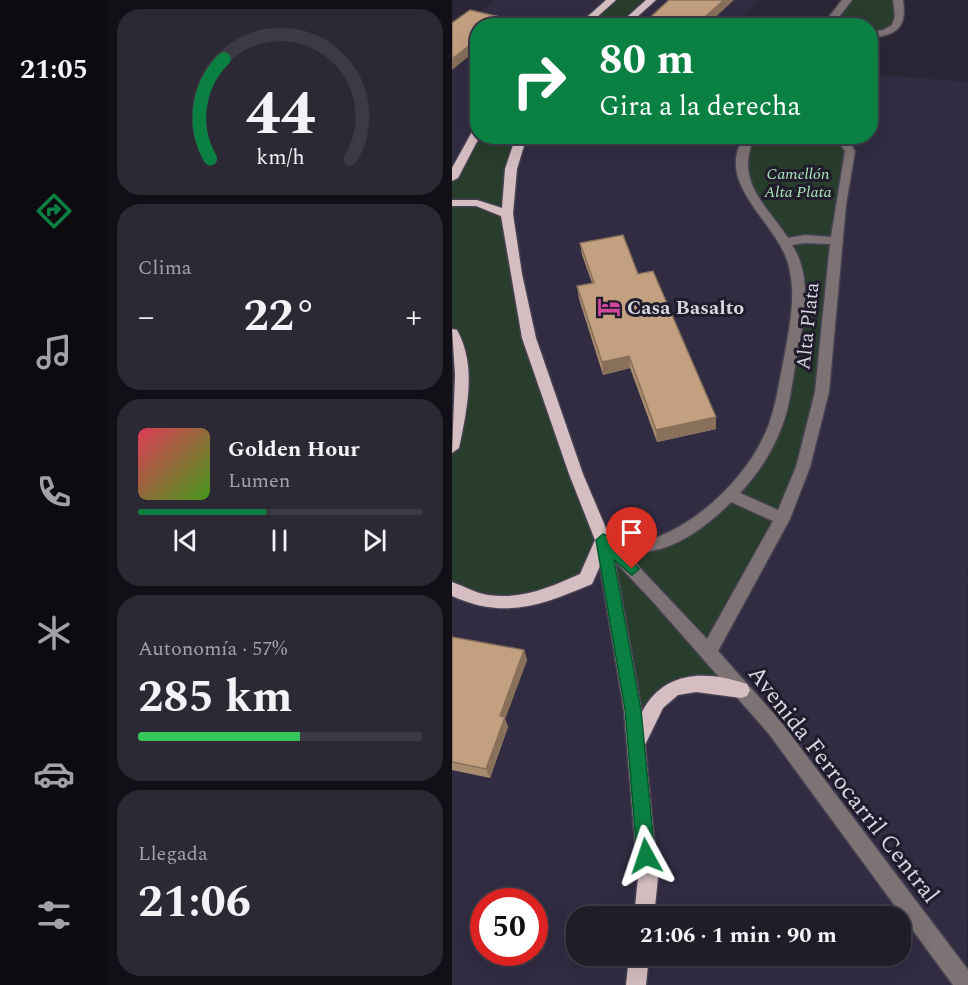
<!DOCTYPE html>
<html lang="es">
<head>
<meta charset="utf-8">
<style>
	:root { --surface:#201c28; --page:#2d2934; --text:#f1f3f6; --muted:#a2a1a8; --line:#3d3a45; --accent:#0b8043 }
	body { margin:0; font-family:Spectral,serif; background:var(--page); color:var(--text); height:100vh; display:flex; flex-direction:column; font-size:22px; white-space:nowrap }
	* { box-sizing:border-box; margin:0 }
	p { font-size:20px; color:var(--muted) }
	.icon { flex:none; width:33px; height:33px; fill:none; stroke:currentColor; stroke-width:2; stroke-linecap:round; stroke-linejoin:round }
	.map { position:relative; flex:1; overflow:hidden }
	.drawer { display:flex; flex-direction:column; gap:9px; padding:9px; background:#120f16; width:344px }
	.drawer>* { flex:none }
	.guide { position:absolute; left:18px; top:18px; width:408px; height:126px; border-radius:24px; box-shadow:0 6px 24px #0002,0 0 0 2px var(--line); background:#0b8043; color:#fff; overflow:hidden }
	.speed { position:absolute; left:18px; top:888px; display:flex; gap:12px; font-size:30px; font-weight:700; text-align:center }
	.speed>* { display:grid; place-content:center; width:78px; height:78px; border-radius:50%; background:var(--surface); box-shadow:0 6px 24px #0002,0 0 0 2px var(--line); line-height:1 }
	.speed .limit { border:9px solid #d22; background:#fff; color:#111 }
	.pin { position:absolute; display:grid; place-items:center; width:51px; height:51px; color:#fff; margin:-62px -26px; border-radius:50% 50% 50% 0; rotate:-45deg; box-shadow:0 0 6px #0007 }
	.pin .icon { rotate:45deg }
	.me { position:absolute; width:66px; margin:-33px; rotate:355deg; stroke-linejoin:round; filter:drop-shadow(0 0 4px #0008) }
	.turn { display:flex; align-items:center; gap:21px; height:126px; padding:0 30px; font-size:27px }
	.turn .icon { width:78px; height:78px; stroke-width:2.5 }
	.turn b { display:block; font-size:42px; line-height:51px }
	.big { font-size:45px; font-weight:700; line-height:1.1 }
	.drawer .widget { flex:1; display:flex; flex-direction:column; justify-content:center; gap:9px; min-width:0; padding:0 21px; border-radius:24px; background:var(--page) }
	.drawer .dial { align-items:center; gap:0 }
	.dial svg { height:156px; overflow:visible; fill:none; stroke:var(--line); stroke-width:7; stroke-linecap:round; text-anchor:middle }
	.dial text { fill:var(--text); stroke:none }
	.song { display:flex; align-items:center; gap:18px }
	.cover { width:72px; height:72px; border-radius:9px; background:linear-gradient(135deg,hsl(350 70% 55%),hsl(100 70% 35%)) }
	.played { height:6px; border-radius:3px; background:linear-gradient(90deg,var(--accent) 45%,var(--line) 45%) }
	.keys { display:flex; justify-content:space-around; direction:ltr }
	.heat { display:flex; justify-content:space-between; align-items:center; font-size:33px; direction:ltr }
	.charge { height:9px; border-radius:4px; background:linear-gradient(90deg,#34c759 57%,var(--line) 0) }
	.trip { position:absolute; left:114px; top:906px; width:345px; height:60px; border-radius:24px; background:var(--surface); box-shadow:0 6px 24px #0002,0 0 0 2px var(--line); font-weight:700; line-height:60px; text-align:center }
	main { display:flex; flex:1; min-height:0 }
	.dock { display:flex; flex-direction:column; width:108px; justify-content:space-around; align-items:center; background:#0d0b10; color:var(--muted) }
	.dock .icon { width:42px; height:42px }
	.dock .current { color:var(--accent) }
	.dock b { font-size:27px; color:var(--text) }
	.map>svg:first-child { display:block }
	.built { fill:#322c43; fill-rule:evenodd }
	.green { fill:#283d2c }
	.lines { fill:none; stroke-linecap:round; stroke-linejoin:round }
	.minor-casing { stroke:#464251; stroke-width:3 }
	.major-casing { stroke:#464251; stroke-width:3 }
	.minor { fill:#7e7374; fill-rule:evenodd }
	.major { fill:#d5bec1; fill-rule:evenodd }
	.wall { fill:#a88a6e }
	.shaded-wall { fill:#88705a }
	.building { fill:#c3a080; stroke:#88705a; stroke-width:1.5 }
	.route { fill:#0b8043; stroke:#07532c; stroke-width:1.5 }
	.labels { text-anchor:middle; stroke-width:6; stroke-linejoin:round; paint-order:stroke }
	.far-park-label { font-size:16px; font-style:italic; fill:#aae7b7; stroke:#201c2c }
	.poi-label { font-size:20px; font-weight:bold; fill:#d7d5e0; stroke:#201c2c; text-anchor:start }
	.street-label { font-size:20px; fill:#d7d5e0; stroke:#201c2c }
	.near-street-label { font-size:24px; fill:#d7d5e0; stroke:#201c2c }
</style>
</head>
<body>
<main>
<nav class="dock">
<b>21:05</b>
<svg class="icon current" aria-label="directions" viewBox="0 0 24 24"><path d="M12 3l9 9-9 9-9-9zM9 14v-3h6M13 9l2 2-2 2"/></svg>
<svg class="icon" aria-label="music" viewBox="0 0 24 24"><path d="M9 18V5l10-2v13"/><circle cx="6" cy="18" r="3"/><circle cx="16" cy="16" r="3"/></svg>
<svg class="icon" aria-label="phone" viewBox="0 0 24 24"><path d="M5 4h4l2 5-3 2q2 4 5 5l2-3 5 2v4C11 20 4 13 5 4z"/></svg>
<svg class="icon" aria-label="climate" viewBox="0 0 24 24"><path d="M12 3v18M4 7l16 10M4 17L20 7"/></svg>
<svg class="icon" aria-label="car" viewBox="0 0 24 24"><path d="M5 17H2v-5l4-1 3-4h7l3 4 3 1v5h-3M9 17h6M6 11h13"/><circle cx="7" cy="17" r="2"/><circle cx="17" cy="17" r="2"/></svg>
<svg class="icon" aria-label="filters" viewBox="0 0 24 24"><path d="M4 7h16M4 17h16"/><circle cx="9" cy="7" r="2"/><circle cx="15" cy="17" r="2"/></svg>
</nav>
<section class="drawer">
<div class="widget dial"><svg viewBox="0 0 100 80">
<path d="M14 69A42 42 0 1 1 86 69"/>
<path d="M14 69A42 42 0 0 1 21 18" stroke="#0b8043"/>
<text x="50" y="56" font-size="32" font-weight="700">44</text>
<text x="50" y="72" font-size="11">km/h</text>
</svg></div>
<div class="widget"><p>Clima</p>
<div class="heat"><a>−</a><b class="big">22°</b><a>+</a></div>
</div>
<div class="widget">
<div class="song"><i class="cover"></i><div><b>Golden Hour</b><p>Lumen</p></div></div>
<div class="played"></div>
<div class="keys"><svg class="icon" aria-label="previous" viewBox="0 0 24 24"><path d="M18 5L8 12l10 7zM5 5v14"/></svg><svg class="icon" aria-label="pause" viewBox="0 0 24 24"><path d="M8 5v14M16 5v14"/></svg><svg class="icon" aria-label="next" viewBox="0 0 24 24"><path d="M6 5l10 7-10 7zM19 5v14"/></svg></div>
</div>
<div class="widget"><p>Autonomía · 57%</p><b class="big">285 km</b><div class="charge"></div></div>
<div class="widget"><p>Llegada</p><b class="big">21:06</b></div>
</section>
<div class="map">
<svg width="517" height="985" viewBox="0 0 517 985">
	<rect width="100%" height="100%" fill="#2a2636"/>
	<g class="built">
		<path d="M 43,0 L 159,0 L 129,25 L 26,26 L 25,130 L 0,178 L 0,32 Z"/>
		<path d="M 199,0 L 307,0 L 283,25 L 169,26 Z"/>
		<path d="M 419,74 L 516,82 L 515,985 L 0,985 L 0,589 L 77,338 L 55,214 L 70,137 L 418,136 ZM 32,902 L 82,902 L 82,952 L 32,952 ZM 124,916 L 448,916 L 448,956 L 124,956 Z"/>
	</g>
	<g class="green">
		<path d="M 159,0 L 199,0 L 169,25 L 129,26 Z"/>
		<path d="M 395,0 L 446,0 L 447,24 L 419,35 L 418,26 L 386,25 L 385,12 Z"/>
		<path d="M 26,136 L 70,137 L 55,214 L 77,338 L 151,540 L 187,547 L 249,518 L 310,456 L 340,349 L 343,264 L 293,181 L 298,137 L 387,136 L 398,151 L 381,296 L 351,467 L 257,653 L 289,690 L 223,687 L 184,745 L 151,541 L 134,579 L 64,604 L 0,589 L 0,448 L 4,428 L 6,343 L 0,333 L 0,178 Z"/>
	</g>
	<g class="lines">
		<g class="minor-casing">
			<g id="minor">
				<path d="M 390,0 L 400,0 L 387,17 L 390,26 L 381,26 L 377,17 Z"/>
				<path d="M 441,0 L 451,0 C 455,28 445,35 418,38 L 418,32 L 431,30 L 440,25 L 443,16 Z"/>
				<path d="M 292,136 L 303,136 C 282,182 313,203 336,238 L 353,235 L 379,237 L 393,151 L 382,136 L 393,136 L 403,151 L 394,205 L 377,392 L 358,467 L 338,519 L 266,651 L 329,722 L 517,971 L 517,985 L 501,985 L 317,734 L 202,603 L 143,540 L 145,536 C 163,530 183,546 208,536 C 254,517 300,471 317,424 C 325,402 328,376 333,353 C 338,325 344,295 337,267 C 329,229 275,193 285,153 C 286,148 290,142 292,136 ZM 353,243 L 378,244 L 363,392 L 344,467 L 326,510 L 288,493 C 306,474 321,451 330,426 C 337,409 339,390 342,372 C 349,332 364,282 340,245 ZM 279,502 L 321,521 L 255,639 L 172,551 C 212,559 253,529 279,502 Z"/>
			</g>
		</g>
		<g class="major-casing">
			<g id="major">
				<path d="M 154,0 L 164,0 L 135,26 L 125,26 Z"/>
				<path d="M 194,0 L 204,0 L 175,26 L 165,26 Z"/>
				<path d="M 26,127 L 26,136 L 28,136 L 6,178 L 0,181 L 0,168 L 21,130 Z"/>
				<path d="M 64,136 L 75,136 L 65,169 L 61,214 L 70,274 L 84,338 L 131,474 L 159,540 L 190,712 C 211,670 255,670 295,684 L 298,690 L 295,696 L 289,698 L 244,692 L 226,695 L 211,708 L 193,745 L 206,878 L 202,916 L 182,916 L 186,878 L 172,710 L 148,566 L 140,584 C 90,605 53,620 0,596 L 0,582 C 12,586 23,593 36,595 C 69,600 99,587 128,574 L 143,540 L 117,474 L 70,338 L 49,216 L 24,206 L 0,206 L 0,200 L 25,200 L 50,208 L 53,169 Z"/>
				<path d="M 0,329 L 5,330 C 25,366 15,409 7,448 L 0,453 L 3,375 Z"/>
				<path d="M 177,956 L 197,956 L 194,985 L 174,985 Z"/>
			</g>
		</g>
		<use href="#minor" class="minor"/>
		<use href="#major" class="major"/>
	</g>
	<g class="wall">
		<path d="M 217,0 L 254,26 L 171,26 L 192,23 Z"/>
		<path d="M 128,243 L 186,274 L 264,429 L 205,442 L 178,368 L 151,375 L 127,299 L 125,286 L 140,283 L 130,255 Z"/>
		<path d="M 0,637 L 72,650 L 75,660 L 53,719 L 56,727 L 38,778 L 0,770 Z"/>
	</g>
	<g class="shaded-wall">
		<path d="M 272,0 L 282,0 L 254,26 L 246,26 L 246,23 Z"/>
		<path d="M 52,18 L 53,26 L 43,26 Z"/>
		<path d="M 26,39 L 26,49 L 0,70 L 0,59 Z"/>
		<path d="M 177,356 L 178,368 L 151,375 L 150,362 Z"/>
		<path d="M 264,417 L 264,429 L 205,442 L 204,430 Z"/>
		<path d="M 72,650 L 75,660 L 53,719 L 56,727 L 38,778 L 34,769 L 48,716 Z"/>
	</g>
	<g class="building">
		<path d="M 217,0 L 272,0 L 246,23 L 241,22 L 238,26 L 171,26 L 178,20 L 192,23 Z"/>
		<path d="M 18,10 L 52,18 L 43,26 L 26,26 L 26,39 L 0,59 L 0,23 Z"/>
		<path d="M 171,235 L 186,274 L 201,271 L 264,417 L 204,430 L 177,356 L 150,362 L 125,286 L 142,283 L 128,243 Z"/>
		<path d="M 0,637 L 72,650 L 48,716 L 53,717 L 34,769 L 0,762 Z"/>
	</g>
	<path class="route" d="M 151,534 L 156,536 L 187,569 L 180,575 L 162,560 L 189,710 L 203,856 L 200,862 L 194,865 L 188,862 L 185,856 L 173,710 L 144,540 Z"/>
	<defs>
		<g id="hotel-bare" transform="scale(1.8)"><path d="M-6-4.5h1.5V1H6V5H4.5V3h-9V5H-6ZM-4 0a1.8 1.8 0 1 1 3.6 0ZM.5 0V-2.5h3Q6-2.5 6 0Z" fill="#d1479c" stroke="#201c2c" stroke-width="2.5" paint-order="stroke"/></g>
	</defs>
	<g fill-rule="evenodd">
		<use href="#hotel-bare" x="157" y="307"/>
	</g>
	<g class="labels">
		<g class="far-park-label">
			<text x="346" y="179">Camellón<tspan x="346" dy="18">Alta Plata</tspan></text>
		</g>
		<g class="poi-label">
			<text x="175" y="314">Casa Basalto</text>
		</g>
		<g class="street-label">
			<text transform="translate(355 326) rotate(-84)" y="7">Alta Plata</text>
		</g>
		<g class="near-street-label">
			<text transform="translate(392 784) rotate(52)" y="8">Avenida Ferrocarril Central</text>
		</g>
	</g>
</svg>
<div class="speed"><div class="limit">50</div></div>
<div class="pin" style="left:180px;top:569px;background:#d93025"><svg class="icon" aria-label="arrive" viewBox="0 0 24 24"><path d="M6 21V4h12l-3 4 3 4H6"/></svg></div>
<svg class="me" style="left:194px;top:856px" viewBox="-20 -20 40 40"><path d="M0-17L14 15 0 8-14 15z" fill="#0b8043" stroke="#fff" stroke-width="4"/></svg>
<div class="trip">21:06 · 1 min · 90 m</div>
<div class="guide">
<div class="turn"><svg class="icon" aria-label="right" viewBox="0 0 24 24"><path d="M7 20v-9h11M14 6l5 5-5 5"/></svg><div><b>80 m</b>Gira a la derecha</div></div>
</div>
</div>
</main>
</body>
</html>
